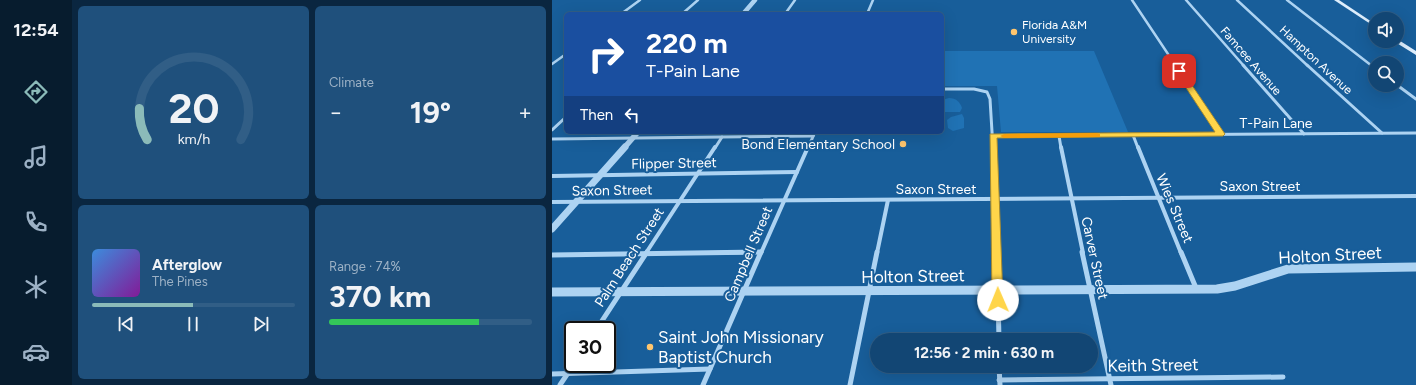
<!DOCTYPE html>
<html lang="en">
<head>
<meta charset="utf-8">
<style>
	:root { --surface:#124674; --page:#1f507c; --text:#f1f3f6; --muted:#9cb1c5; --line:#315e86; --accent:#8bbbb9 }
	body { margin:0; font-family:Figtree,sans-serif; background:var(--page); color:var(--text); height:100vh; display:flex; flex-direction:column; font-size:15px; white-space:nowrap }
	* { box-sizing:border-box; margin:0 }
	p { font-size:13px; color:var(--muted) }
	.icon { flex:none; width:22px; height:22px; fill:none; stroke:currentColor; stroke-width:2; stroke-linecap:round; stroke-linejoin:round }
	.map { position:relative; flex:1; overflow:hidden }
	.side { display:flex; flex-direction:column; gap:6px; padding:6px; background:#0a2640; width:480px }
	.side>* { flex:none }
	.hud { position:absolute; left:12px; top:12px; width:380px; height:122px; border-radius:6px; box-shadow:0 4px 16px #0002,0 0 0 1px var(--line); background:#1a4fa0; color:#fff; overflow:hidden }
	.fabs { position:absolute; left:816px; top:12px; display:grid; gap:8px }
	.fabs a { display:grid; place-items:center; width:36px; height:36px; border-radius:50%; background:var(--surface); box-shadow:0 4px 16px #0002,0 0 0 1px var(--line); font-size:20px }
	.speed { position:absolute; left:12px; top:321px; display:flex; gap:8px; font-size:20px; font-weight:700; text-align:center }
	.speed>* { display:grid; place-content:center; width:52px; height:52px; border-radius:50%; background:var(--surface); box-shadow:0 4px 16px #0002,0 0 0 1px var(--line); line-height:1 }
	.speed .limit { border:2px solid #111; border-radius:6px; background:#fff; color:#111 }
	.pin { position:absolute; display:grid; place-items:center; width:34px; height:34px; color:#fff; margin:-17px; border-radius:8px; box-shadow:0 2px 6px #0006 }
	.me { position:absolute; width:44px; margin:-22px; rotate:359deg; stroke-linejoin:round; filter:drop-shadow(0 0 3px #0008) }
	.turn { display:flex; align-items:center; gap:14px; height:84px; padding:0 16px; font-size:18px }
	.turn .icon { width:52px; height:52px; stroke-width:2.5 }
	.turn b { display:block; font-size:28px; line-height:34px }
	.then { display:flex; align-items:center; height:38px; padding:0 16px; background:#0003; gap:8px; font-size:15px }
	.big { font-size:30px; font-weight:700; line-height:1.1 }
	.side .widget { flex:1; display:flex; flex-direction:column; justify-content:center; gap:6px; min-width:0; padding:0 14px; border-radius:6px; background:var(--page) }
	.side .dial { align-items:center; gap:0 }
	.dial svg { height:104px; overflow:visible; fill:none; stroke:var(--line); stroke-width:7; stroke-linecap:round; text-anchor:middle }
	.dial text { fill:var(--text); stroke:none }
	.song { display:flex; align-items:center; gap:12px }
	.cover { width:48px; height:48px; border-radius:6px; background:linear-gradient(135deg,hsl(210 70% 55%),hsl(290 70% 35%)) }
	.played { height:4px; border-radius:2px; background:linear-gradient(90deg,var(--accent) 50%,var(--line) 50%) }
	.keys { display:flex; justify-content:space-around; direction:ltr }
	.heat { display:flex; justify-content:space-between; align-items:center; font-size:22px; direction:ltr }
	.charge { height:6px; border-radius:3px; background:linear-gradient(90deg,#34c759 74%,var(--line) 0) }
	.side .tiles { flex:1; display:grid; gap:6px; grid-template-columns:repeat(2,1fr) }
	.trip { position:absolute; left:318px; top:333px; width:228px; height:40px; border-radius:20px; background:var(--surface); box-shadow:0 4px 16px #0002,0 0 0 1px var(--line); font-weight:700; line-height:40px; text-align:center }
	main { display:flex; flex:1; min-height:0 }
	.tab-bar { display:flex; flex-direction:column; width:72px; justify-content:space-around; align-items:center; background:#071c2e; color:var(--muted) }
	.tab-bar .icon { width:28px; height:28px }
	.tab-bar .active { color:var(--accent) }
	.tab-bar b { font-size:18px; color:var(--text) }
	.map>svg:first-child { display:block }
	.green { fill:#2072b4 }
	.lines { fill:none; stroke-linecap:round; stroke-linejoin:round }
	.minor-far3 { stroke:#add3f2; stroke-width:2.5 }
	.minor-far2 { stroke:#add3f2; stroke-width:3 }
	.minor-far1 { stroke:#add3f2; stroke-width:4 }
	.minor { stroke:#add3f2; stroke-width:5 }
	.tertiary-far3 { stroke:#add3f2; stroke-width:4.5 }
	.tertiary-far2 { stroke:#add3f2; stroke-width:5.5 }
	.tertiary-far1 { stroke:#add3f2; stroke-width:7 }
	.tertiary { stroke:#add3f2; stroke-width:9 }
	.secondary { fill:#dcedfc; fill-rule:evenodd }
	.route { fill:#ffd54a; stroke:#a68a30 }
	.slow { fill:#f59e0b }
	.poi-dot { fill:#ffc66e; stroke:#185e9a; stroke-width:1.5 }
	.labels { text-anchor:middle; stroke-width:4; stroke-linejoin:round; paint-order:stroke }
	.far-poi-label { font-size:12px; fill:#fff; stroke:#185e9a; text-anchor:start }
	.far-street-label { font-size:12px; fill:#fff; stroke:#185e9a }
	.street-label { font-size:14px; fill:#fff; stroke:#185e9a }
	.poi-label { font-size:14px; fill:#fff; stroke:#185e9a; text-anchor:end }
	.near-street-label { font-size:17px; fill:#fff; stroke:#185e9a }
	.near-poi-label { font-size:17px; fill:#fff; stroke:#185e9a; text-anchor:start }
</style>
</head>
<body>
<main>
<nav class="tab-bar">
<b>12:54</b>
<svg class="icon active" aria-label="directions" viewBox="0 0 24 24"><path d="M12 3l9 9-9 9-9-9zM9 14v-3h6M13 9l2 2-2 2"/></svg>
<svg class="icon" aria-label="music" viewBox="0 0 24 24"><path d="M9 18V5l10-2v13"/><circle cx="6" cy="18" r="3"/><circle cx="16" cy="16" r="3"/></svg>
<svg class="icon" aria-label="phone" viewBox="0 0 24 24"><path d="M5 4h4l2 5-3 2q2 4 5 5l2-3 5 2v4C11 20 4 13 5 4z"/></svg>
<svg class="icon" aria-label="climate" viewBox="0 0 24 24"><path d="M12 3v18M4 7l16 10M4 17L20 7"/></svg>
<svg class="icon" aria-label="car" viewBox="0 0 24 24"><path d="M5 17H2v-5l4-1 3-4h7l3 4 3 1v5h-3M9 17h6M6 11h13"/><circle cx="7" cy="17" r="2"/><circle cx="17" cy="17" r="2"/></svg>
</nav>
<section class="side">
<div class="tiles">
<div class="widget dial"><svg viewBox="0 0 100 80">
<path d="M14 69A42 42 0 1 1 86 69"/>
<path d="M14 69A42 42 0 0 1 8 45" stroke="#8bbbb9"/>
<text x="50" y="56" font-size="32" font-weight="700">20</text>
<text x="50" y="72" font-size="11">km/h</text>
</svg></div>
<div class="widget"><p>Climate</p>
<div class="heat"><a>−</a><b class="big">19°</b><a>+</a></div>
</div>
<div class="widget">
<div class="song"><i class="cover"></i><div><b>Afterglow</b><p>The Pines</p></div></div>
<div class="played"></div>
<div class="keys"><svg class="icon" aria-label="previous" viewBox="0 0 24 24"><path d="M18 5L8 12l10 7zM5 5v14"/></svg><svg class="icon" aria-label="pause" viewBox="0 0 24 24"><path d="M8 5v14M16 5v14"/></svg><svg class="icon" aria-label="next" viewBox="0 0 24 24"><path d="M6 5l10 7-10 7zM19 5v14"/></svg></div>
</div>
<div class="widget"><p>Range · 74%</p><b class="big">370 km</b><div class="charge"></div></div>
</div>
</section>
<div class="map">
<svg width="864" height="385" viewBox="0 0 864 385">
	<rect width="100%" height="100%" fill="#185e9a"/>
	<g class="green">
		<path d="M 390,51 L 542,51 L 576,132 L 449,132 L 445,86 L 390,86 Z"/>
		<path d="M 397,98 C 404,98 408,102 410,108 L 408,112 L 390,112 L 390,100 Z"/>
		<path d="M 410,114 L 412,118 L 412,128 L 401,131 L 396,128 L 395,120 L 399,117 Z"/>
	</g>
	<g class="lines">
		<g class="minor-far3">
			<path d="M 580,0 L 624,66"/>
			<path d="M 634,0 L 692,66"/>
			<path d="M 685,0 L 756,66"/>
			<path d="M 735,0 L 820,66"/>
			<path d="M 69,14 L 88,0"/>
			<path d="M 130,14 L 146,0"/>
			<path d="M 233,14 L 243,0"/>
			<path d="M 315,14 L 321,0"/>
			<path d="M 0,64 L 14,54"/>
		</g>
		<g class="minor-far2">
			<path d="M 623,65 L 669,134"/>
			<path d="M 691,65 L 752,134"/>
			<path d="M 755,65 L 830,133"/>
			<path d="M 819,65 L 823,68"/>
			<path d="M 845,85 L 864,99"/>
			<path d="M 390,89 L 422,89 L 435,92 L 438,99 L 441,148"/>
			<path d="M 0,130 L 14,117"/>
			<path d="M 581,135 L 586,148"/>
			<path d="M 441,136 L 864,133"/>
			<path d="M 507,136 L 509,148"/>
			<path d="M 0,139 L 261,136"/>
			<path d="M 163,148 L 170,137"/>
			<path d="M 256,148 L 263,132"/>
		</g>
		<g class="minor-far1">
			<path d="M 441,147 L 445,253"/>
			<path d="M 509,147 L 531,253"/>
			<path d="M 586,147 L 629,253"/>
			<path d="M 0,176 L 245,172"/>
			<path d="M 0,202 L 864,196"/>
			<path d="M 94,253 L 163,147"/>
			<path d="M 156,253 L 209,252"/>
			<path d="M 209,253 L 256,147"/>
			<path d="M 325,253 L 336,200"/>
		</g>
		<g class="minor">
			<path d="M 445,252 L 447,340"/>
			<path d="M 530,252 L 559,385"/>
			<path d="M 629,252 L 644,288"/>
			<path d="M 0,255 L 209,252"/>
			<path d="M 44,330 L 95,252"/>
			<path d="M 447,366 L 448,385"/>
			<path d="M 0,374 L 158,369"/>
			<path d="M 447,380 L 731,377"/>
			<path d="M 8,385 L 22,364"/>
			<path d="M 151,385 L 209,252"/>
			<path d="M 298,385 L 325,252"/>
		</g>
		<path class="tertiary-far3" d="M 191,14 L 203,0"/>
		<path class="tertiary-far2" d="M 72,148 L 86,132"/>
		<path class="tertiary-far1" d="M 0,229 L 73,147"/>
		<path class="tertiary" d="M 0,292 L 665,289 L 683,286 L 736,269 L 864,267"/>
		<g class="secondary">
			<path d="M 782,0 L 787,0 L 823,24 L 823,27 Z"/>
			<path d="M 845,39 L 864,51 L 864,55 L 843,42 L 842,41 L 845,41 Z"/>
		</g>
	</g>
	<path class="route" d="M 624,69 L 629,69 L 673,134 L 671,136 L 445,138 L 451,300 L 450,303 L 446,305 L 442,303 L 440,300 L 438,134 L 663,132 L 623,71 Z"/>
	<path class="slow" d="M 545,133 L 548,134 L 548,137 L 452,138 L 448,136 L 452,134 Z"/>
	<g class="poi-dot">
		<circle cx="462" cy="32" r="4"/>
		<circle cx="351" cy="144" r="4"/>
		<circle cx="98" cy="347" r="4"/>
	</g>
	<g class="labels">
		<g class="far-poi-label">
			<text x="470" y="29">Florida A&amp;M<tspan x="470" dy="14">University</tspan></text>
		</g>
		<g class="far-street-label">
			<text transform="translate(764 60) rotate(43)" y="4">Hampton Avenue</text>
			<text transform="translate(699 61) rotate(49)" y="4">Famcee Avenue</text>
		</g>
		<g class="street-label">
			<text x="724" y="128">T-Pain Lane</text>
			<text transform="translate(122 163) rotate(-1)" y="5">Flipper Street</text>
			<text x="708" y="191">Saxon Street</text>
			<text x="384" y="194">Saxon Street</text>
			<text transform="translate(60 190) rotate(-1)" y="5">Saxon Street</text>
			<text transform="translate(623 208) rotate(67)" y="5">Wies Street</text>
			<text transform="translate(196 254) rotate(-67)" y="5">Campbell Street</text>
			<text transform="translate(77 257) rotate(-57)" y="5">Palm Beach Street</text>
			<text transform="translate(543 258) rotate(78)" y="5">Carver Street</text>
		</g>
		<g class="poi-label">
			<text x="343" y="149">Bond Elementary School</text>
		</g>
		<g class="near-street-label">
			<text transform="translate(778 255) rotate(-3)" y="6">Holton Street</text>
			<text transform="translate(361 276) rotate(-1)" y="6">Holton Street</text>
			<text transform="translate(601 365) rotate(-1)" y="6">Keith Street</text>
		</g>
		<g class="near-poi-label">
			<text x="106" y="343">Saint John Missionary<tspan x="106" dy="20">Baptist Church</tspan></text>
		</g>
	</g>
</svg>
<div class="fabs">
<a><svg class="icon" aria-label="sound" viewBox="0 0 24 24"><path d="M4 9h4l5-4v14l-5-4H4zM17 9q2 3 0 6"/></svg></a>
<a><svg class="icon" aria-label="search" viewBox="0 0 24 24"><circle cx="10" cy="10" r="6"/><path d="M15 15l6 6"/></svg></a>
</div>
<div class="speed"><div class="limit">30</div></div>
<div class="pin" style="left:627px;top:71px;background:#d93025"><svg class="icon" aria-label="arrive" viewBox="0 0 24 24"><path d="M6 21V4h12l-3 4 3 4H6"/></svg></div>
<svg class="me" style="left:446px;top:300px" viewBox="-20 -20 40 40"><circle r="19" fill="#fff"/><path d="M0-13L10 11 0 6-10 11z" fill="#ffd54a"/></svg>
<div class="trip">12:56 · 2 min · 630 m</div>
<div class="hud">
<div class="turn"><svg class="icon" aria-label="right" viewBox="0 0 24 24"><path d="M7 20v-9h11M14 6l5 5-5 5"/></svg><div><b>220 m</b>T-Pain Lane</div></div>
<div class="then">Then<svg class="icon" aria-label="left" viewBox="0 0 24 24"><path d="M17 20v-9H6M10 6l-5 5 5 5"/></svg></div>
</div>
</div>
</main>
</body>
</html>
